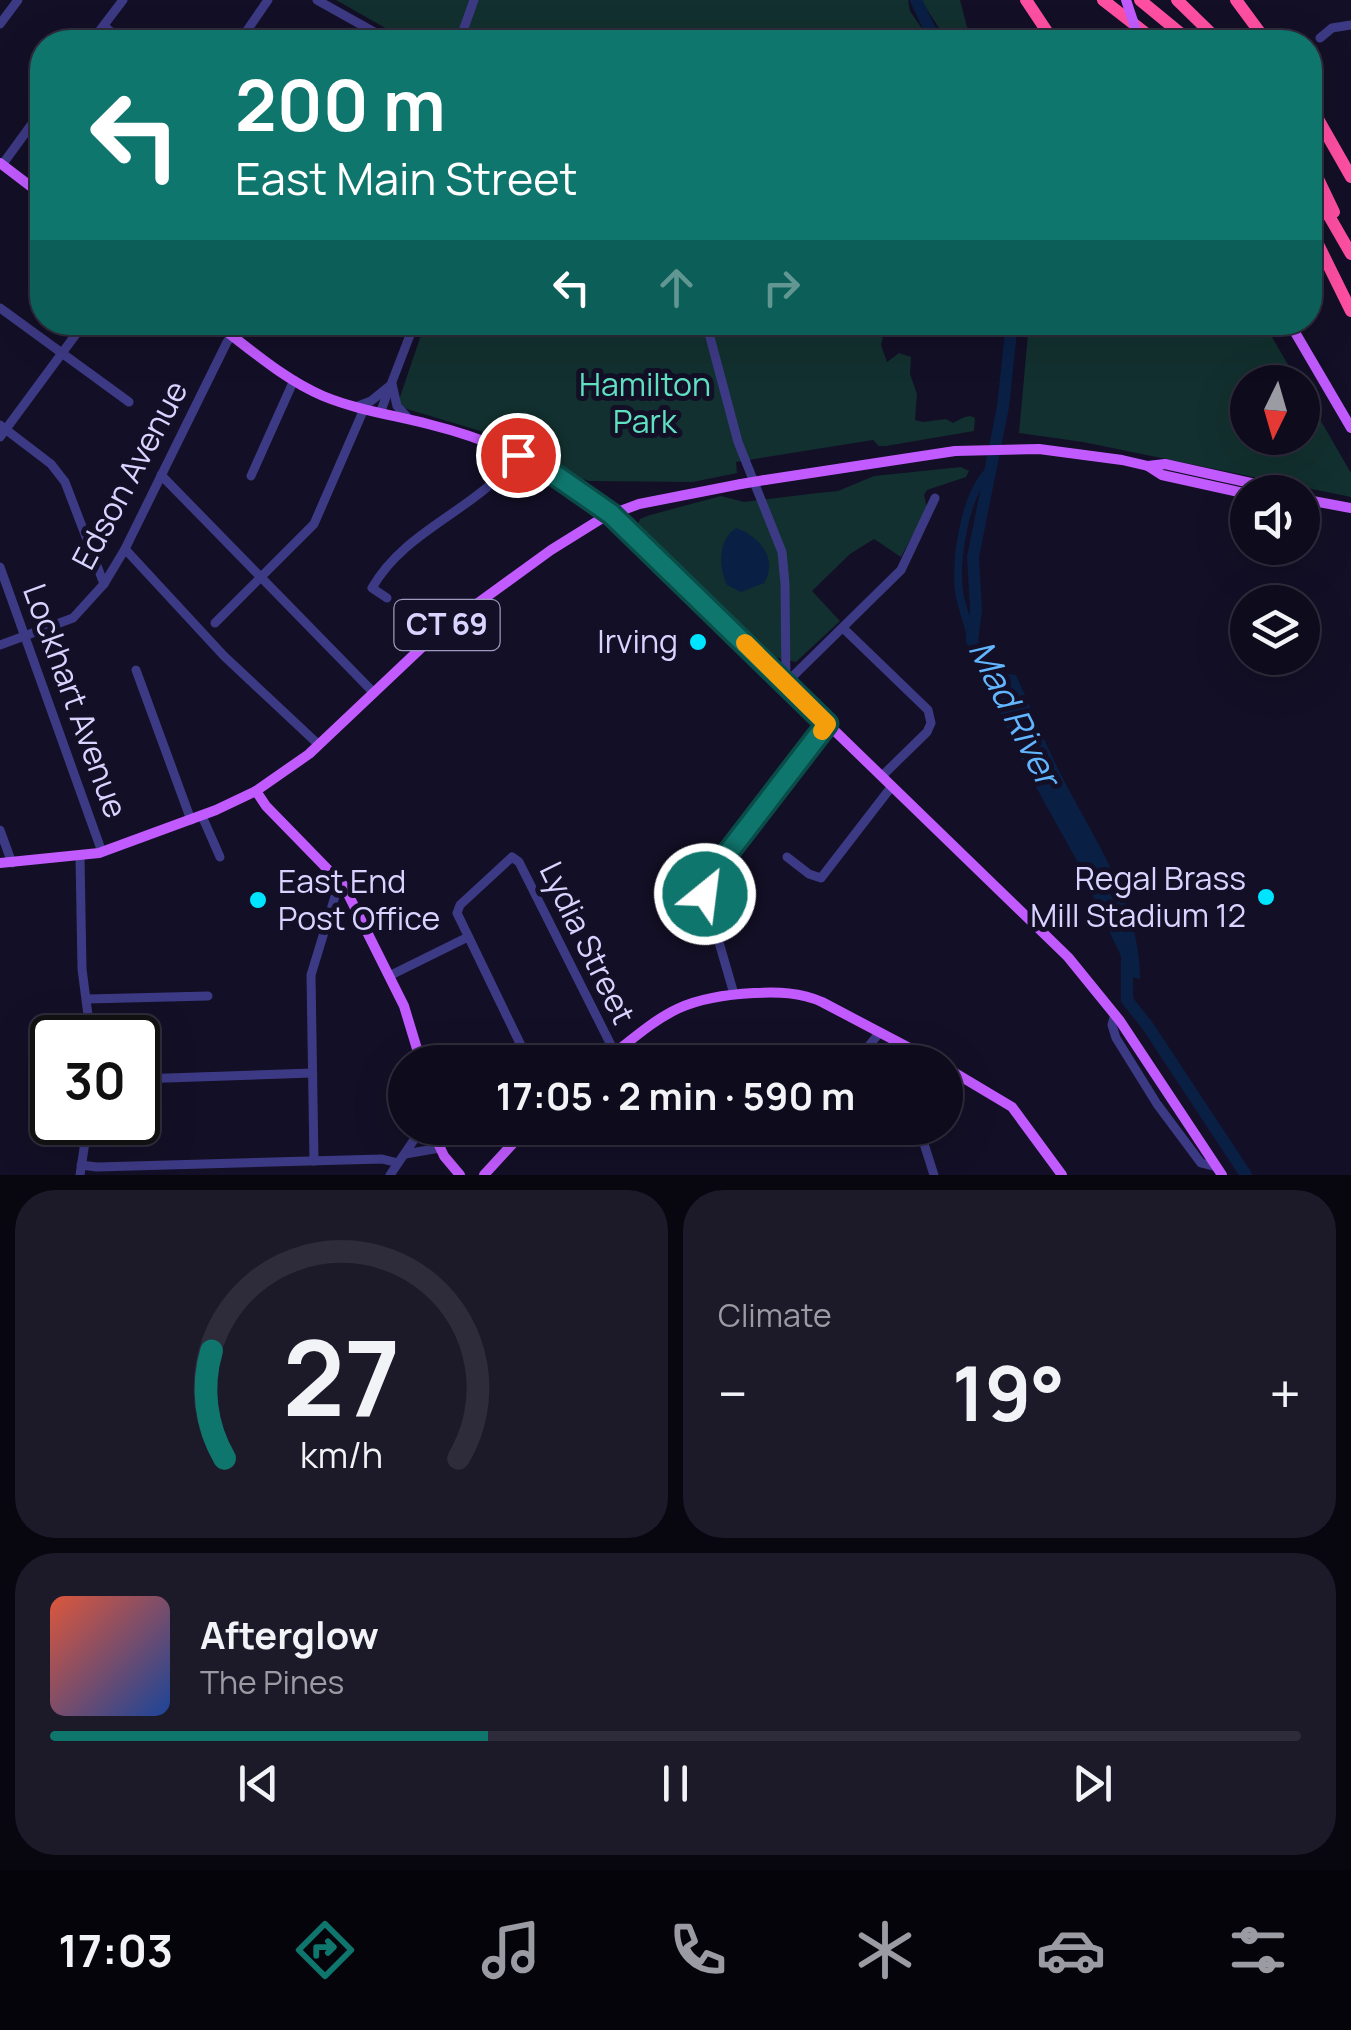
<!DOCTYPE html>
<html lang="en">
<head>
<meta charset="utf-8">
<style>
	:root { --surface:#0e0b1c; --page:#1c1929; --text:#f1f3f6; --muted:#9b9ba3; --line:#2e2b3b; --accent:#0f766e }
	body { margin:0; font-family:Manrope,sans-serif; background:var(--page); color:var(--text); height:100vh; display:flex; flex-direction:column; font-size:38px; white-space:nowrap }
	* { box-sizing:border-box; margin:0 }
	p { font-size:32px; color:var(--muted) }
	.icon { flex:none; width:55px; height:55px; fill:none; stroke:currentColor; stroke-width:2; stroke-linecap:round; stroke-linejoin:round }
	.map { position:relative; height:1175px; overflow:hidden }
	.drawer { display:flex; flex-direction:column; gap:15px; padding:15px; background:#08060f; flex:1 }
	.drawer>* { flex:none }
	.banner { position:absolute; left:30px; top:30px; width:1292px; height:305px; border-radius:40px; box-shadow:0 10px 40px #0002,0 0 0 2px var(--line); background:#0f766e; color:#fff; overflow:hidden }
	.needle { width:65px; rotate:185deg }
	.tools { position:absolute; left:1230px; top:365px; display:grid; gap:20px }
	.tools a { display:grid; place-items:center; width:90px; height:90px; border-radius:50%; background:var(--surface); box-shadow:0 10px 40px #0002,0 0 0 2px var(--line); font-size:50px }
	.speed { position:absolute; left:30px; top:1015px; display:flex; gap:20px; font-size:50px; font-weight:700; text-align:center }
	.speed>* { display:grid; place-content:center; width:130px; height:130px; border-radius:50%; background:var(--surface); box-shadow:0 10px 40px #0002,0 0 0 2px var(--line); line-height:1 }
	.speed .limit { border:5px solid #111; border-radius:15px; background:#fff; color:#111 }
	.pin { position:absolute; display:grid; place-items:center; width:85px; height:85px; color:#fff; margin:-42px; border:5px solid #fff; border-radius:50%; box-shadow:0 2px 10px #0007 }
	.me { position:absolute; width:110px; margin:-55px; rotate:29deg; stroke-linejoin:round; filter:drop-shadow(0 0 8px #0008) }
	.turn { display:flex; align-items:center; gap:35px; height:210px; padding:0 40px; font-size:45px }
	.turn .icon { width:130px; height:130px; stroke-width:2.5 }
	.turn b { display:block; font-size:70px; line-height:85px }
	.lanes { display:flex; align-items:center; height:95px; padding:0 40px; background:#0003; justify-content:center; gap:50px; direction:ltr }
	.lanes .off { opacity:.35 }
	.big { font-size:75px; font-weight:700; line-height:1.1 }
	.drawer .widget { flex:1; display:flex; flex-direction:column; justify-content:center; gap:15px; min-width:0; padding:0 35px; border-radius:40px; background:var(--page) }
	.drawer .dial { align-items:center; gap:0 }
	.dial svg { height:260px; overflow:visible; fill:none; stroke:var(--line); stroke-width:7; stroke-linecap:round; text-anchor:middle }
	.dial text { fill:var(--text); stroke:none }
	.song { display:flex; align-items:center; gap:30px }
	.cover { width:120px; height:120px; border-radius:15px; background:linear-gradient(135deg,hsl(10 70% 55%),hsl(220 70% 35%)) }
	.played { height:10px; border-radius:5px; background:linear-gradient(90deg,var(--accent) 35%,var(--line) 35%) }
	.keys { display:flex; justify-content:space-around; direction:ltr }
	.heat { display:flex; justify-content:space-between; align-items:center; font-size:55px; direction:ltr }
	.drawer .tiles { flex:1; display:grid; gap:15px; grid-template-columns:1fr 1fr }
	.widget:last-child { grid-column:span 2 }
	.trip { position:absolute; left:388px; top:1045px; width:575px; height:100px; border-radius:50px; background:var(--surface); box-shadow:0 10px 40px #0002,0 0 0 2px var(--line); font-weight:700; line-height:100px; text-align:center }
	.dock { display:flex; height:160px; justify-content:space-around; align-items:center; background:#06040b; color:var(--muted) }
	.dock .icon { width:70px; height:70px }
	.dock .on { color:var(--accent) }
	.dock b { font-size:45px; color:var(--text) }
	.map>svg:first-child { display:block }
	.green { fill:#12302f }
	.water { fill:#0a1f44 }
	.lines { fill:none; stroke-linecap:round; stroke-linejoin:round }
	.canal { stroke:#0a1f44; stroke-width:8 }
	.river { stroke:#0a1f44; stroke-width:12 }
	.minor { stroke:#3d3a85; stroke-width:9 }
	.major { stroke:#c25bff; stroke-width:10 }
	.highway { stroke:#ff4fa3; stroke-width:12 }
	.major-bridge { stroke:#c25bff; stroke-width:10 }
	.route-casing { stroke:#0a4d48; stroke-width:25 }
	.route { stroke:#0f766e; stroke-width:18 }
	.slow { stroke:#f59e0b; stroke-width:18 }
	.poi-dot { fill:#00e5ff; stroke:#130f26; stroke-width:4 }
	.labels { text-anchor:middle; stroke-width:10; stroke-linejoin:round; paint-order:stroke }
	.shield { fill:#130f26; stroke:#9e99be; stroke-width:2.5 }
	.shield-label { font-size:30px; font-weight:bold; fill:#d9d4ff }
	.park-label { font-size:32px; fill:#5fe0c0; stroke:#130f26 }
	.street-label { font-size:32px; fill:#d9d4ff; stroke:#130f26 }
	.poi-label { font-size:32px; fill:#d9d4ff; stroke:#130f26; text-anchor:end }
	.water-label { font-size:35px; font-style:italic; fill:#62b6ff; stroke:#130f26 }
</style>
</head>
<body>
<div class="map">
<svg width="1351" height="1175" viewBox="0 0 1351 1175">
	<rect width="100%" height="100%" fill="#130f26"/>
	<g class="green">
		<path d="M 336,0 L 908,0 L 910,11 L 931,42 L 410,42 Z"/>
		<path d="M 921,0 L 960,0 L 967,27 L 977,42 L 948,42 Z"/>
		<path d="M 911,322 L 885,328 L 881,345 L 887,362 L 899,353 L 911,357 L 910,374 L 917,394 L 915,420 L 923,422 L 946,419 L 953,423 C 960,420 967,413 975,418 L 974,431 L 886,446 L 879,446 L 873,440 L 736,462 L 737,473 L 693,482 L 589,481 L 571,475 L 497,436 L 397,406 L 425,323 Z"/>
		<path d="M 1029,323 L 1264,323 L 1298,382 L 1248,382 L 1248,438 L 1302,438 L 1303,390 L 1351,473 L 1351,497 L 1083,442 L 1019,433 Z"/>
		<path d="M 961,467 L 969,471 L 966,477 L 927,490 L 924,495 L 927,508 L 901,557 L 874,539 L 850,554 L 812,591 L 840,621 L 796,662 L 774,657 L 638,524 L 640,519 L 650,515 L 721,496 L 744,502 L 818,493 L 838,491 L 874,476 Z"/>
	</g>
	<g class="water">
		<path d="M 736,528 C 759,536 779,559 764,583 L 741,592 L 727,585 C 718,566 718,540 736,528 Z"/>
		<path d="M 999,673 L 1016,675 C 1031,708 1044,741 1060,773 C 1093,837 1141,906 1140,979 L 1124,975 L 1124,963 L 1076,859 L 1027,771 L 989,689 L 991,678 Z"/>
	</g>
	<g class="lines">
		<path class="canal" d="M 971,638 C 968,623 962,608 959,592 C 955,559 965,493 990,470"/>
		<g class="river">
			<path d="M 916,0 L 929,28 L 942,42"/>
			<path d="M 995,690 L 972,641 L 976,610 L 973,557 L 1003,407 L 1012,322"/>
			<path d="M 1127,960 L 1127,1000 L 1147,1025 L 1246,1175"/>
		</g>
		<g class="minor">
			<path d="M 317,0 L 392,42"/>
			<path d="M 0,24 L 18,0"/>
			<path d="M 104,26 L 123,42"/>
			<path d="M 1320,38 L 1332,28 L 1351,25"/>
			<path d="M 91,42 L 123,0"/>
			<path d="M 239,42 L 268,0"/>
			<path d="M 459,42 L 474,0"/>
			<path d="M 2,165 L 42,110"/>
			<path d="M 0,308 L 129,402"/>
			<path d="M 706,322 L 738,442 L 782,552 L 785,584 L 786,683"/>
			<path d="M 358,406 L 371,401 L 392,384 L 397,406 L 409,419"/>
			<path d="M 380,413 L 415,322"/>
			<path d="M 0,425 L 51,464 L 65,482 L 104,584"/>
			<path d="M 0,437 L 85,322"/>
			<path d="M 161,475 L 374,693"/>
			<path d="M 251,476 L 294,380"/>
			<path d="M 125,549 L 224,656 L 319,745"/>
			<path d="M 0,567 L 102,852"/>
			<path d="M 387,598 L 372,588 C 405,529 478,510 518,455"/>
			<path d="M 215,623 L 314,524 L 364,409"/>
			<path d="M 843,628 L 928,710 L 931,723 L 927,732 L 882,776"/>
			<path d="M 0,645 L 73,618 L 104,584 L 125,549 L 227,342 L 243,322"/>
			<path d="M 136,670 L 191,820"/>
			<path d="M 786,683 L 901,570 L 935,498"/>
			<path d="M 202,816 L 220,857"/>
			<path d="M 0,830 L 12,863"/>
			<path d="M 80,857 L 82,969 L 91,1038"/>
			<path d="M 787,857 L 809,874 L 821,878 L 892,786"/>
			<path d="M 389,976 L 468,937"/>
			<path d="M 734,994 L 705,894 L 707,880 L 827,724"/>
			<path d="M 88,999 L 208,996"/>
			<path d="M 1115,1014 L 1112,1025 L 1116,1038 L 1157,1104 L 1201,1163 L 1217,1167"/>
			<path d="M 529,1062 L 457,913 L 460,905 L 512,857 L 519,862 L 615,1053"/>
			<path d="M 856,1062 L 880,1032"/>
			<path d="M 138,1079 L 312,1073"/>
			<path d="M 919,1128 L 934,1175"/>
			<path d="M 405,1154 L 440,1148"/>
			<path d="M 314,1161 L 311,975 L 340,880"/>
			<path d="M 81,1165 L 97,1167 L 382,1159 L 398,1163"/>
			<path d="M 80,1175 L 88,1122"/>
			<path d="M 390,1175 L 422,1128"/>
		</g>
		<g class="major">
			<path d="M 0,163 L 42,195"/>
			<path d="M 214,322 C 249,348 283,379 323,396 C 357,410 393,415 428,424 C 493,440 556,469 608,511 L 1068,957 L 1120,1021 L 1222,1175"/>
			<path d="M 1289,322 L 1351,428"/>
			<path d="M 1148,466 L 1165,464 L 1269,487 L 1280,492"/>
			<path d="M 765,480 L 955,451 L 1039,449 L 1122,460 L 1148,466 L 1162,475 L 1248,494"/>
			<path d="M 1302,499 L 1351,508"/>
			<path d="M 256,791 L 266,806 L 344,886 L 404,1006 L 421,1062"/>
			<path d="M 0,863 L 99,853 L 216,810 L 256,791 L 309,754 L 438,632 L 551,550 L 604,517 L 639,504 L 741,484"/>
			<path d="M 603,1062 C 661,1017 676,997 754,993 C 778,992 800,992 822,1002 L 936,1062"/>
			<path d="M 945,1067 L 1012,1107 L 1062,1175"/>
			<path d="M 431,1128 L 444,1156 L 460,1175"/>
			<path d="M 484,1175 L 527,1128"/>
		</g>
		<g class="highway">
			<path d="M 1026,0 L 1054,42"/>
			<path d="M 1103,0 L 1157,42"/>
			<path d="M 1140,0 L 1191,42"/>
			<path d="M 1177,0 L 1220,42"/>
			<path d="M 1236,0 L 1267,42"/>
			<path d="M 1310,105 L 1351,177"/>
			<path d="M 1310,162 L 1334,212"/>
			<path d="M 1310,183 L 1351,254"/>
			<path d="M 1310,228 L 1351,311"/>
		</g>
		<g class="major-bridge">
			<path d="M 1126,0 L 1140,42"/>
			<path d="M 741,484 L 765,480"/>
		</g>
	</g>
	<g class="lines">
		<g class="route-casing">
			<path id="route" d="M 518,455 L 558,477 L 611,514 L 827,724 L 707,880 L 705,894"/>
		</g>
		<use href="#route" class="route"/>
		<path class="slow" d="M 745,643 L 827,724 L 822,731"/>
	</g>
	<g class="poi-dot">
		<circle cx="698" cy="642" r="10"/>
		<circle cx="1266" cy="897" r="10"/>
		<circle cx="258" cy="900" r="10"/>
	</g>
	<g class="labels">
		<rect class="shield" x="394.5" y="600" width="105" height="50" rx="8"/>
		<g class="shield-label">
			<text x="447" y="635">CT 69</text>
		</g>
		<g class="park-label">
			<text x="645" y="396">Hamilton<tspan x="645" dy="37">Park</tspan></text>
		</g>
		<g class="street-label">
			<text transform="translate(130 475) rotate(-62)" y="11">Edson Avenue</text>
			<text transform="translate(75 701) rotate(70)" y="11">Lockhart Avenue</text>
			<text transform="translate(587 943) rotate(64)" y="11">Lydia Street</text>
		</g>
		<g class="poi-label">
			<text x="678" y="653">Irving</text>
			<text x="1246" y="890">Regal Brass<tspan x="1246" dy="37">Mill Stadium 12</tspan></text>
			<text x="278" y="893" text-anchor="start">East End<tspan x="278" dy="37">Post Office</tspan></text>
		</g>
		<g class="water-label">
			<text transform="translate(1014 713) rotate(63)" y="12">Mad River</text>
		</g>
	</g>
</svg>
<div class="tools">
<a><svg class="needle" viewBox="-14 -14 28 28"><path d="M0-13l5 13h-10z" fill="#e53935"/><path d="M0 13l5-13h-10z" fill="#9b9ba3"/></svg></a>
<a><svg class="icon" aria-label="sound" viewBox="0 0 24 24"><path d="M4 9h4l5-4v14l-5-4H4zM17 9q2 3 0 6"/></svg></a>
<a><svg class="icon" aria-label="layers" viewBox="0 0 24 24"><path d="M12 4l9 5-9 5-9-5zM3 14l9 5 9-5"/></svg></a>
</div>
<div class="speed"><div class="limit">30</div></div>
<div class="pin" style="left:518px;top:455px;background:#d93025"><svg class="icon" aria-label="arrive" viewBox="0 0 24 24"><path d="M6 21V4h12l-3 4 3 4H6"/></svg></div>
<svg class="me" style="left:705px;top:894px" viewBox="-20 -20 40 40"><circle r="17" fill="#0f766e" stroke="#fff" stroke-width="3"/><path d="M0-11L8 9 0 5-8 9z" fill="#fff"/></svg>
<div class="trip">17:05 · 2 min · 590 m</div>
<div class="banner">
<div class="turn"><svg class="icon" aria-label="left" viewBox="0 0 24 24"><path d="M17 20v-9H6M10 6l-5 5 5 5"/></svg><div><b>200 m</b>East Main Street</div></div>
<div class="lanes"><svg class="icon" aria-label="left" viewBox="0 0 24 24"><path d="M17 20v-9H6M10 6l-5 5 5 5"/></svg><svg class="icon off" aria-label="ahead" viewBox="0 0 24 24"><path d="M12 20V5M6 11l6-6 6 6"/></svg><svg class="icon off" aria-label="right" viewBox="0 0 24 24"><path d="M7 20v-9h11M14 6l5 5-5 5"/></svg></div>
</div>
</div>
<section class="drawer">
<div class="tiles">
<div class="widget dial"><svg viewBox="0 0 100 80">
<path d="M14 69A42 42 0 1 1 86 69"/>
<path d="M14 69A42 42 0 0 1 10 36" stroke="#0f766e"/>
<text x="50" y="56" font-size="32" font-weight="700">27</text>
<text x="50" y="72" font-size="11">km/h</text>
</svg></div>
<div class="widget"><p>Climate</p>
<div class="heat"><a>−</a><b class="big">19°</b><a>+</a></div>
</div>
<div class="widget">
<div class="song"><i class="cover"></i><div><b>Afterglow</b><p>The Pines</p></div></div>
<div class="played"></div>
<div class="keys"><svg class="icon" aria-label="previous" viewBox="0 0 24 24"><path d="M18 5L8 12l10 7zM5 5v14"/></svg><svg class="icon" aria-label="pause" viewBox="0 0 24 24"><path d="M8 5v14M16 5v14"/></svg><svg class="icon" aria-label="next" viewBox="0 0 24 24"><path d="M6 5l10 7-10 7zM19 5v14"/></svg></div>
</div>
</div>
</section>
<nav class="dock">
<b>17:03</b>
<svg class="icon on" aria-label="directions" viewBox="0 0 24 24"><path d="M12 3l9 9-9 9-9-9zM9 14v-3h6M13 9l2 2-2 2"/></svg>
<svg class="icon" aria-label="music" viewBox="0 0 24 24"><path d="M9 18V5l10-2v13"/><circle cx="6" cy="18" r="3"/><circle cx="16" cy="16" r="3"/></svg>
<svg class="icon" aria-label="phone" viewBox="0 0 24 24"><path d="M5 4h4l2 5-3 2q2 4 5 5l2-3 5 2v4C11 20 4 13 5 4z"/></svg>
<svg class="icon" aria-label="climate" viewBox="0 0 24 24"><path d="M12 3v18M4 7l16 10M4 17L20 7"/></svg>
<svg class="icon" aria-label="car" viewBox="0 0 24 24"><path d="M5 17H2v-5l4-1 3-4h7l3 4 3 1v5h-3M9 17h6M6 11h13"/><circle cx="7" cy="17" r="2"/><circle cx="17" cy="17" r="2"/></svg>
<svg class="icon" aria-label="filters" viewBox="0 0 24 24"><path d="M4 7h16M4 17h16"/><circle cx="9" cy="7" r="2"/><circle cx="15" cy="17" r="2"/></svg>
</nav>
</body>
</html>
